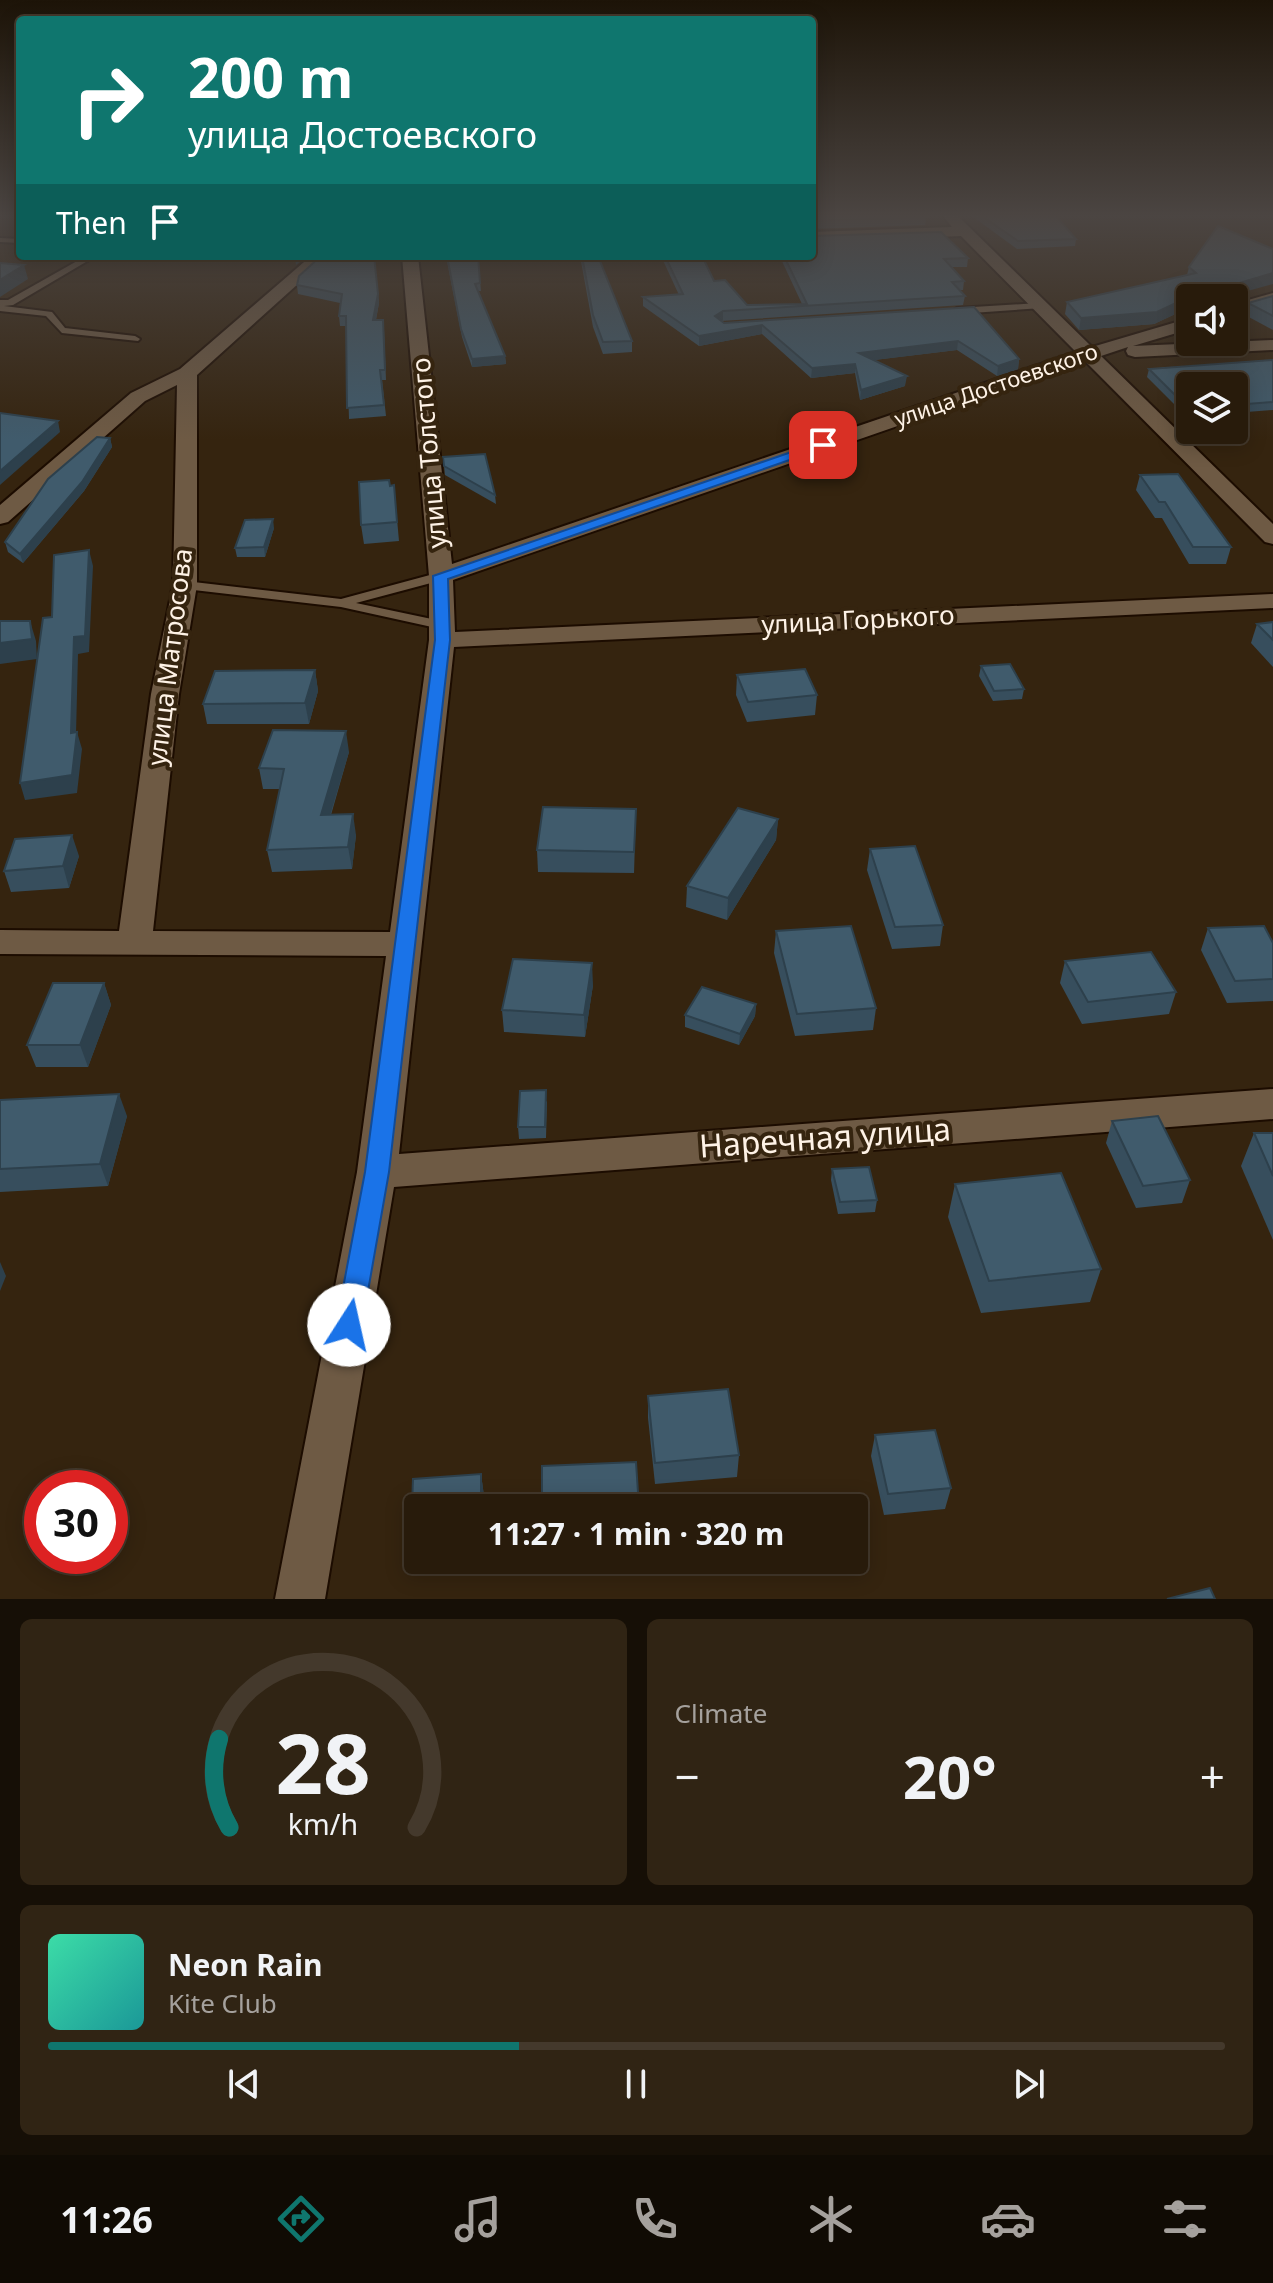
<!DOCTYPE html>
<html lang="en">
<head>
<meta charset="utf-8">
<style>
	:root { --surface:#281b0b; --page:#302414; --text:#f1f3f6; --muted:#a5a19d; --line:#44392c; --accent:#0f766e }
	body { margin:0; font-family:"Noto Sans",sans-serif; background:var(--page); color:var(--text); height:100vh; display:flex; flex-direction:column; font-size:30px; white-space:nowrap }
	* { box-sizing:border-box; margin:0 }
	p { font-size:26px; color:var(--muted) }
	.icon { flex:none; width:44px; height:44px; fill:none; stroke:currentColor; stroke-width:2; stroke-linecap:round; stroke-linejoin:round }
	.map { position:relative; height:1599px; overflow:hidden }
	.sheet { display:flex; flex-direction:column; gap:20px; padding:20px; background:#160f06; flex:1 }
	.sheet>* { flex:none }
	.banner { position:absolute; left:16px; top:16px; width:800px; height:244px; border-radius:8px; box-shadow:0 4px 20px #0003,0 0 0 2px var(--line); background:#0f766e; color:#fff; overflow:hidden }
	.controls { position:absolute; left:1176px; top:284px; display:grid; gap:16px }
	.controls a { display:grid; place-items:center; width:72px; height:72px; border-radius:8px; background:var(--surface); box-shadow:0 4px 20px #0003,0 0 0 2px var(--line); font-size:40px }
	.speed { position:absolute; left:24px; top:1470px; display:flex; gap:16px; font-size:40px; font-weight:700; text-align:center }
	.speed>* { display:grid; place-content:center; width:104px; height:104px; border-radius:50%; background:var(--surface); box-shadow:0 4px 20px #0003,0 0 0 2px var(--line); line-height:1 }
	.speed .limit { border:12px solid #d22; background:#fff; color:#111 }
	.pin { position:absolute; display:grid; place-items:center; width:68px; height:68px; color:#fff; margin:-34px; border-radius:16px; box-shadow:0 4px 12px #0006 }
	.me { position:absolute; width:88px; margin:-44px; rotate:10deg; stroke-linejoin:round; filter:drop-shadow(0 0 6px #0008) }
	.turn { display:flex; align-items:center; gap:28px; height:168px; padding:0 40px; font-size:36px }
	.turn .icon { width:104px; height:104px; stroke-width:2.5 }
	.turn b { display:block; font-size:56px; line-height:68px }
	.then { display:flex; align-items:center; height:76px; padding:0 40px; background:#0003; gap:16px; font-size:30px }
	.big { font-size:60px; font-weight:700; line-height:1.1 }
	.sheet .card { flex:1; display:flex; flex-direction:column; justify-content:center; gap:12px; min-width:0; padding:0 28px; border-radius:12px; background:var(--page) }
	.sheet .dial { align-items:center; gap:0 }
	.dial svg { height:208px; overflow:visible; fill:none; stroke:var(--line); stroke-width:7; stroke-linecap:round; text-anchor:middle }
	.dial text { fill:var(--text); stroke:none }
	.song { display:flex; align-items:center; gap:24px }
	.cover { width:96px; height:96px; border-radius:12px; background:linear-gradient(135deg,hsl(160 70% 55%),hsl(180 70% 35%)) }
	.played { height:8px; border-radius:4px; background:linear-gradient(90deg,var(--accent) 40%,var(--line) 40%) }
	.keys { display:flex; justify-content:space-around; direction:ltr }
	.heat { display:flex; justify-content:space-between; align-items:center; font-size:44px; direction:ltr }
	.sheet .tiles { flex:1; display:grid; gap:20px; grid-template-columns:1fr 1fr }
	.card:last-child { grid-column:span 2 }
	.trip { position:absolute; left:404px; top:1494px; width:464px; height:80px; border-radius:8px; background:var(--surface); box-shadow:0 4px 20px #0003,0 0 0 2px var(--line); font-weight:700; line-height:80px; text-align:center }
	.tabs { display:flex; height:128px; justify-content:space-around; align-items:center; background:#100b04; color:var(--muted) }
	.tabs .icon { width:56px; height:56px }
	.tabs .current { color:var(--accent) }
	.tabs b { font-size:36px; color:var(--text) }
	.map>svg:first-child { display:block }
	.lines { fill:none; stroke-linecap:round; stroke-linejoin:round }
	.lane-casing { stroke:#1c0c00; stroke-width:4 }
	.street-casing { stroke:#1c0c00; stroke-width:4 }
	.lane { fill:#6e5a44; fill-rule:evenodd }
	.street { fill:#6e5a44; fill-rule:evenodd }
	.wall { fill:#374e5d }
	.shaded-wall { fill:#2d404c }
	.building { fill:#405b6c; stroke:#2d404c; stroke-width:2 }
	.route { fill:#1a73e8; stroke:#114b97; stroke-width:2 }
	.labels { text-anchor:middle; stroke-width:8; stroke-linejoin:round; paint-order:stroke }
	.far-street-label { font-size:22px; fill:#fef2e6; stroke:#35240f }
	.street-label { font-size:26px; fill:#fef2e6; stroke:#35240f }
	.near-street-label { font-size:32px; fill:#fef2e6; stroke:#35240f }
</style>
</head>
<body>
<div class="map">
<svg width="1273" height="1599" viewBox="0 0 1273 1599">
	<rect width="100%" height="100%" fill="#35240f"/>
	<g class="lines">
		<g class="lane-casing">
			<g id="lane">
				<path d="M 0,238 L 20,239 L 20,243 L 0,242 Z"/>
				<path d="M 86,256 L 96,256 L 13,305 L 4,306 L 52,312 L 65,328 L 135,336 L 140,339 L 138,341 L 62,333 L 46,316 L 0,311 L 0,300 L 8,300 Z"/>
				<path d="M 1039,303 L 1042,304 L 1042,308 L 957,314 L 952,311 L 957,308 Z"/>
				<path d="M 441,572 L 447,576 L 446,579 L 356,603 L 446,622 L 446,628 L 441,629 L 341,607 L 185,589 L 178,585 L 185,581 L 341,599 Z"/>
			</g>
		</g>
		<g class="street-casing">
			<g id="street">
				<path d="M 943,216 L 958,216 L 1092,347 L 1190,318 L 1190,329 L 1133,346 L 1273,340 L 1273,350 L 1135,357 L 1128,355 L 1126,351 L 1128,347 L 1101,356 L 1273,524 L 1273,544 L 1265,542 L 1085,361 L 453,580 L 455,632 L 1273,594 L 1273,608 L 454,647 L 399,1154 L 1273,1089 L 1273,1119 L 394,1187 L 325,1599 L 275,1599 L 357,1172 L 386,956 L 0,954 L 0,930 L 119,931 L 151,694 L 173,585 L 177,385 L 145,401 L 8,522 L 0,524 L 0,505 L 131,393 L 180,369 L 311,256 L 329,256 L 197,375 L 197,585 L 179,694 L 153,931 L 390,932 L 429,640 L 429,576 L 402,256 L 418,256 L 452,564 L 1076,352 L 961,236 L 812,242 L 812,232 L 952,227 Z"/>
				<path d="M 1273,293 L 1273,303 L 1234,315 L 1234,304 Z"/>
			</g>
		</g>
		<use href="#lane" class="lane"/>
		<use href="#street" class="street"/>
	</g>
	<g class="wall">
		<path d="M 812,216 L 926,217 L 925,225 L 812,229 Z"/>
		<path d="M 972,216 L 1056,216 L 1076,239 L 1075,246 L 1017,249 Z"/>
		<path d="M 374,256 L 379,303 L 376,320 L 383,320 L 384,329 L 386,380 L 382,380 L 386,416 L 349,419 L 346,326 L 340,326 L 339,316 L 340,303 L 298,294 L 297,285 Z"/>
		<path d="M 446,256 L 478,256 L 481,291 L 478,291 L 505,356 L 506,364 L 472,367 L 462,337 Z"/>
		<path d="M 580,256 L 598,256 L 632,341 L 632,352 L 603,354 L 593,327 Z"/>
		<path d="M 661,256 L 702,256 L 714,281 L 747,305 L 802,304 L 780,257 L 761,257 L 761,256 L 968,258 L 967,267 L 952,267 L 964,281 L 963,290 L 960,290 L 965,296 L 963,305 L 721,321 L 724,323 L 974,307 L 1019,359 L 1018,369 L 997,376 L 957,350 L 874,360 L 905,386 L 860,400 L 855,373 L 811,378 L 762,334 L 699,346 L 643,306 L 643,297 L 679,295 Z"/>
		<path d="M 1189,267 L 1244,292 L 1243,298 L 1214,298 L 1212,297 L 1154,324 L 1079,330 L 1065,314 L 1067,302 L 1187,275 Z"/>
		<path d="M 1273,296 L 1273,330 L 1245,315 L 1248,303 Z"/>
		<path d="M 1273,360 L 1273,410 L 1234,413 L 1234,386 L 1190,386 L 1190,416 L 1186,416 L 1147,377 L 1149,369 Z"/>
		<path d="M 110,438 L 112,447 L 84,491 L 23,563 L 8,552 L 5,542 Z"/>
		<path d="M 443,457 L 495,495 L 496,504 L 445,475 Z"/>
		<path d="M 1140,475 L 1231,547 L 1226,564 L 1189,564 L 1162,518 L 1155,518 L 1136,490 Z"/>
		<path d="M 394,485 L 399,541 L 364,544 L 361,525 L 390,486 Z"/>
		<path d="M 274,528 L 265,557 L 237,557 L 235,548 Z"/>
		<path d="M 1273,622 L 1273,667 L 1251,643 L 1257,624 Z"/>
		<path d="M 981,666 L 1024,689 L 1022,699 L 993,701 L 979,676 Z"/>
		<path d="M 315,670 L 318,691 L 309,724 L 207,724 L 203,704 Z"/>
		<path d="M 737,675 L 817,695 L 815,715 L 747,722 L 736,695 Z"/>
		<path d="M 349,752 L 331,815 L 356,835 L 352,869 L 272,872 L 267,850 L 280,789 L 263,789 L 259,768 Z"/>
		<path d="M 636,809 L 634,873 L 538,872 L 537,850 Z"/>
		<path d="M 778,819 L 776,840 L 727,920 L 686,907 L 687,886 Z"/>
		<path d="M 870,849 L 943,925 L 940,946 L 892,949 L 867,870 Z"/>
		<path d="M 79,856 L 69,888 L 11,892 L 4,871 Z"/>
		<path d="M 1208,928 L 1273,943 L 1273,1001 L 1227,1003 L 1201,950 Z"/>
		<path d="M 776,931 L 876,1008 L 873,1030 L 795,1036 L 774,953 Z"/>
		<path d="M 1065,961 L 1176,992 L 1169,1014 L 1082,1024 L 1060,983 Z"/>
		<path d="M 104,983 L 111,1005 L 88,1067 L 36,1067 L 27,1045 Z"/>
		<path d="M 593,985 L 585,1037 L 504,1032 L 502,1010 Z"/>
		<path d="M 756,1004 L 755,1016 L 739,1045 L 685,1027 L 685,1015 Z"/>
		<path d="M 0,1100 L 127,1116 L 108,1186 L 0,1192 Z"/>
		<path d="M 547,1101 L 546,1138 L 519,1139 L 518,1127 Z"/>
		<path d="M 1112,1121 L 1190,1180 L 1182,1203 L 1136,1208 L 1106,1143 Z"/>
		<path d="M 1254,1133 L 1273,1133 L 1273,1240 L 1241,1166 Z"/>
		<path d="M 832,1169 L 877,1200 L 875,1212 L 838,1214 L 831,1180 Z"/>
		<path d="M 955,1184 L 1101,1269 L 1090,1302 L 981,1313 L 948,1217 Z"/>
		<path d="M 648,1396 L 739,1455 L 737,1477 L 655,1484 L 648,1418 Z"/>
		<path d="M 875,1435 L 951,1488 L 945,1509 L 884,1515 L 871,1456 Z"/>
		<path d="M 481,1474 L 484,1496 L 484,1508 L 418,1508 L 418,1553 L 415,1554 L 411,1532 L 413,1479 Z"/>
	</g>
	<g class="shaded-wall">
		<path d="M 295,256 L 307,256 L 296,265 Z"/>
		<path d="M 374,256 L 379,303 L 374,330 L 373,320 Z"/>
		<path d="M 24,265 L 28,279 L 0,297 L 0,280 Z"/>
		<path d="M 1273,273 L 1273,284 L 1244,292 L 1243,298 L 1234,301 L 1234,295 L 1226,287 Z"/>
		<path d="M 1214,285 L 1212,297 L 1209,298 L 1190,298 L 1190,307 L 1154,324 L 1079,330 L 1081,318 Z"/>
		<path d="M 723,311 L 723,320 L 715,325 L 715,316 Z"/>
		<path d="M 762,325 L 762,334 L 699,346 L 699,336 Z"/>
		<path d="M 958,341 L 957,350 L 858,362 L 859,353 Z"/>
		<path d="M 505,356 L 506,364 L 472,367 L 472,359 Z"/>
		<path d="M 1019,359 L 1018,369 L 997,376 L 998,366 Z"/>
		<path d="M 855,364 L 855,373 L 811,378 L 812,368 Z"/>
		<path d="M 907,376 L 905,386 L 860,400 L 861,390 Z"/>
		<path d="M 58,421 L 60,432 L 0,485 L 0,471 Z"/>
		<path d="M 110,438 L 112,447 L 84,491 L 23,563 L 20,554 Z"/>
		<path d="M 273,519 L 274,528 L 265,557 L 264,547 Z"/>
		<path d="M 89,550 L 93,566 L 89,652 L 78,654 L 76,734 L 77,732 L 82,749 L 77,793 L 25,800 L 20,783 L 71,733 L 74,637 Z"/>
		<path d="M 30,621 L 36,641 L 37,659 L 0,664 L 0,643 Z"/>
		<path d="M 315,670 L 318,691 L 309,724 L 305,703 Z"/>
		<path d="M 346,731 L 349,752 L 324,836 L 321,815 Z"/>
		<path d="M 353,814 L 356,835 L 352,869 L 348,847 Z"/>
		<path d="M 778,819 L 776,840 L 727,920 L 728,898 Z"/>
		<path d="M 72,835 L 79,856 L 69,888 L 63,866 Z"/>
		<path d="M 592,963 L 593,985 L 585,1037 L 584,1015 Z"/>
		<path d="M 104,983 L 111,1005 L 88,1067 L 80,1045 Z"/>
		<path d="M 756,1004 L 755,1016 L 739,1045 L 740,1034 Z"/>
		<path d="M 119,1094 L 127,1116 L 108,1186 L 100,1164 Z"/>
		<path d="M 0,1262 L 6,1276 L 0,1291 Z"/>
		<path d="M 481,1474 L 484,1496 L 484,1508 L 481,1508 Z"/>
	</g>
	<g class="building">
		<path d="M 812,216 L 925,216 L 926,217 L 812,221 Z"/>
		<path d="M 982,216 L 1056,216 L 1076,239 L 1018,241 Z"/>
		<path d="M 1218,226 L 1273,249 L 1273,273 L 1226,287 L 1246,287 L 1234,291 L 1234,295 L 1214,285 L 1157,312 L 1081,318 L 1067,302 L 1196,273 L 1189,267 Z"/>
		<path d="M 941,232 L 968,258 L 944,259 L 964,281 L 952,282 L 965,296 L 723,311 L 715,316 L 724,323 L 974,307 L 1019,359 L 998,366 L 958,341 L 859,353 L 907,376 L 861,390 L 855,364 L 812,368 L 762,325 L 699,336 L 643,297 L 683,294 L 665,256 L 702,256 L 714,281 L 725,280 L 747,305 L 807,304 L 784,256 L 812,256 L 812,236 Z"/>
		<path d="M 321,256 L 374,256 L 378,294 L 373,320 L 383,320 L 385,370 L 380,370 L 384,405 L 347,408 L 346,316 L 339,316 L 342,294 L 297,285 L 299,276 Z"/>
		<path d="M 447,256 L 478,256 L 480,283 L 475,284 L 505,356 L 472,359 L 461,329 Z"/>
		<path d="M 582,256 L 598,256 L 632,341 L 603,342 L 593,315 Z"/>
		<path d="M 0,263 L 24,265 L 0,280 Z"/>
		<path d="M 1273,296 L 1273,316 L 1248,303 Z"/>
		<path d="M 1273,360 L 1273,402 L 1234,405 L 1234,386 L 1190,386 L 1190,408 L 1188,408 L 1149,369 Z"/>
		<path d="M 0,413 L 58,421 L 0,471 Z"/>
		<path d="M 97,437 L 110,438 L 82,482 L 20,554 L 5,542 L 48,479 Z"/>
		<path d="M 485,454 L 495,495 L 444,466 L 443,457 Z"/>
		<path d="M 1178,474 L 1231,547 L 1193,547 L 1165,502 L 1159,502 L 1140,475 Z"/>
		<path d="M 389,480 L 390,486 L 394,485 L 397,522 L 361,525 L 359,482 Z"/>
		<path d="M 273,519 L 264,547 L 235,548 L 245,520 Z"/>
		<path d="M 89,550 L 85,636 L 74,637 L 71,733 L 77,732 L 72,775 L 20,783 L 43,618 L 52,617 L 54,555 Z"/>
		<path d="M 0,621 L 30,621 L 32,639 L 0,643 Z"/>
		<path d="M 1273,622 L 1273,640 L 1257,624 Z"/>
		<path d="M 1010,664 L 1024,689 L 994,691 L 981,666 Z"/>
		<path d="M 805,669 L 817,695 L 748,702 L 737,675 Z"/>
		<path d="M 315,670 L 305,703 L 203,704 L 215,671 Z"/>
		<path d="M 273,730 L 346,731 L 321,815 L 353,814 L 348,847 L 267,850 L 284,769 L 259,768 Z"/>
		<path d="M 543,807 L 636,809 L 634,852 L 537,850 Z"/>
		<path d="M 738,808 L 778,819 L 728,898 L 687,886 Z"/>
		<path d="M 72,835 L 63,866 L 4,871 L 15,839 Z"/>
		<path d="M 915,846 L 943,925 L 895,927 L 870,849 Z"/>
		<path d="M 851,926 L 876,1008 L 797,1014 L 776,931 Z"/>
		<path d="M 1264,926 L 1273,943 L 1273,979 L 1235,981 L 1208,928 Z"/>
		<path d="M 1151,952 L 1176,992 L 1088,1002 L 1065,961 Z"/>
		<path d="M 513,959 L 592,963 L 584,1015 L 502,1010 Z"/>
		<path d="M 53,983 L 104,983 L 80,1045 L 27,1045 Z"/>
		<path d="M 702,987 L 756,1004 L 740,1034 L 685,1015 Z"/>
		<path d="M 546,1090 L 545,1127 L 518,1127 L 520,1091 Z"/>
		<path d="M 119,1094 L 100,1164 L 0,1169 L 0,1100 Z"/>
		<path d="M 1158,1116 L 1190,1180 L 1143,1186 L 1112,1121 Z"/>
		<path d="M 1254,1133 L 1273,1133 L 1273,1176 Z"/>
		<path d="M 869,1167 L 877,1200 L 840,1202 L 832,1169 Z"/>
		<path d="M 1061,1173 L 1101,1269 L 989,1281 L 955,1184 Z"/>
		<path d="M 728,1389 L 739,1455 L 655,1463 L 648,1396 Z"/>
		<path d="M 935,1430 L 951,1488 L 888,1494 L 875,1435 Z"/>
		<path d="M 636,1462 L 639,1508 L 542,1508 L 542,1466 Z"/>
		<path d="M 481,1474 L 481,1508 L 418,1508 L 418,1532 L 411,1532 L 413,1479 Z"/>
		<path d="M 1210,1588 L 1215,1599 L 1167,1599 Z"/>
	</g>
	<linearGradient id="sky" x2="0" y2="1"><stop stop-color="#1d1408"/><stop offset="0.49" stop-color="#4b4542"/><stop offset="1" stop-color="#4b4542" stop-opacity="0"/></linearGradient>
	<rect width="1273" height="440" fill="url(#sky)"/>
	<path class="route" d="M 823,441 L 829,445 L 827,447 L 448,579 L 450,640 L 389,1172 L 362,1325 L 359,1333 L 349,1336 L 340,1333 L 336,1325 L 365,1172 L 435,640 L 433,576 Z"/>
	<g class="labels">
		<g class="far-street-label">
			<text transform="translate(996 385) rotate(-19)" y="8">улица Достоевского</text>
		</g>
		<g class="street-label">
			<text transform="translate(429 453) rotate(-95)" y="9">улица Толстого</text>
			<text transform="translate(858 620) rotate(-3)" y="9">улица Горького</text>
			<text transform="translate(170 657) rotate(-83)" y="9">улица Матросова</text>
		</g>
		<g class="near-street-label">
			<text transform="translate(825 1138) rotate(-4)" y="11">Наречная улица</text>
		</g>
	</g>
</svg>
<div class="controls">
<a><svg class="icon" aria-label="sound" viewBox="0 0 24 24"><path d="M4 9h4l5-4v14l-5-4H4zM17 9q2 3 0 6"/></svg></a>
<a><svg class="icon" aria-label="layers" viewBox="0 0 24 24"><path d="M12 4l9 5-9 5-9-5zM3 14l9 5 9-5"/></svg></a>
</div>
<div class="speed"><div class="limit">30</div></div>
<div class="pin" style="left:823px;top:445px;background:#d93025"><svg class="icon" aria-label="arrive" viewBox="0 0 24 24"><path d="M6 21V4h12l-3 4 3 4H6"/></svg></div>
<svg class="me" style="left:349px;top:1325px" viewBox="-20 -20 40 40"><circle r="19" fill="#fff"/><path d="M0-13L10 11 0 6-10 11z" fill="#1a73e8"/></svg>
<div class="trip">11:27 · 1 min · 320 m</div>
<div class="banner">
<div class="turn"><svg class="icon" aria-label="right" viewBox="0 0 24 24"><path d="M7 20v-9h11M14 6l5 5-5 5"/></svg><div><b>200 m</b>улица Достоевского</div></div>
<div class="then">Then<svg class="icon" aria-label="arrive" viewBox="0 0 24 24"><path d="M6 21V4h12l-3 4 3 4H6"/></svg></div>
</div>
</div>
<section class="sheet">
<div class="tiles">
<div class="card dial"><svg viewBox="0 0 100 80">
<path d="M14 69A42 42 0 1 1 86 69"/>
<path d="M14 69A42 42 0 0 1 10 35" stroke="#0f766e"/>
<text x="50" y="56" font-size="32" font-weight="700">28</text>
<text x="50" y="72" font-size="11">km/h</text>
</svg></div>
<div class="card"><p>Climate</p>
<div class="heat"><a>−</a><b class="big">20°</b><a>+</a></div>
</div>
<div class="card">
<div class="song"><i class="cover"></i><div><b>Neon Rain</b><p>Kite Club</p></div></div>
<div class="played"></div>
<div class="keys"><svg class="icon" aria-label="previous" viewBox="0 0 24 24"><path d="M18 5L8 12l10 7zM5 5v14"/></svg><svg class="icon" aria-label="pause" viewBox="0 0 24 24"><path d="M8 5v14M16 5v14"/></svg><svg class="icon" aria-label="next" viewBox="0 0 24 24"><path d="M6 5l10 7-10 7zM19 5v14"/></svg></div>
</div>
</div>
</section>
<nav class="tabs">
<b>11:26</b>
<svg class="icon current" aria-label="directions" viewBox="0 0 24 24"><path d="M12 3l9 9-9 9-9-9zM9 14v-3h6M13 9l2 2-2 2"/></svg>
<svg class="icon" aria-label="music" viewBox="0 0 24 24"><path d="M9 18V5l10-2v13"/><circle cx="6" cy="18" r="3"/><circle cx="16" cy="16" r="3"/></svg>
<svg class="icon" aria-label="phone" viewBox="0 0 24 24"><path d="M5 4h4l2 5-3 2q2 4 5 5l2-3 5 2v4C11 20 4 13 5 4z"/></svg>
<svg class="icon" aria-label="climate" viewBox="0 0 24 24"><path d="M12 3v18M4 7l16 10M4 17L20 7"/></svg>
<svg class="icon" aria-label="car" viewBox="0 0 24 24"><path d="M5 17H2v-5l4-1 3-4h7l3 4 3 1v5h-3M9 17h6M6 11h13"/><circle cx="7" cy="17" r="2"/><circle cx="17" cy="17" r="2"/></svg>
<svg class="icon" aria-label="filters" viewBox="0 0 24 24"><path d="M4 7h16M4 17h16"/><circle cx="9" cy="7" r="2"/><circle cx="15" cy="17" r="2"/></svg>
</nav>
</body>
</html>
